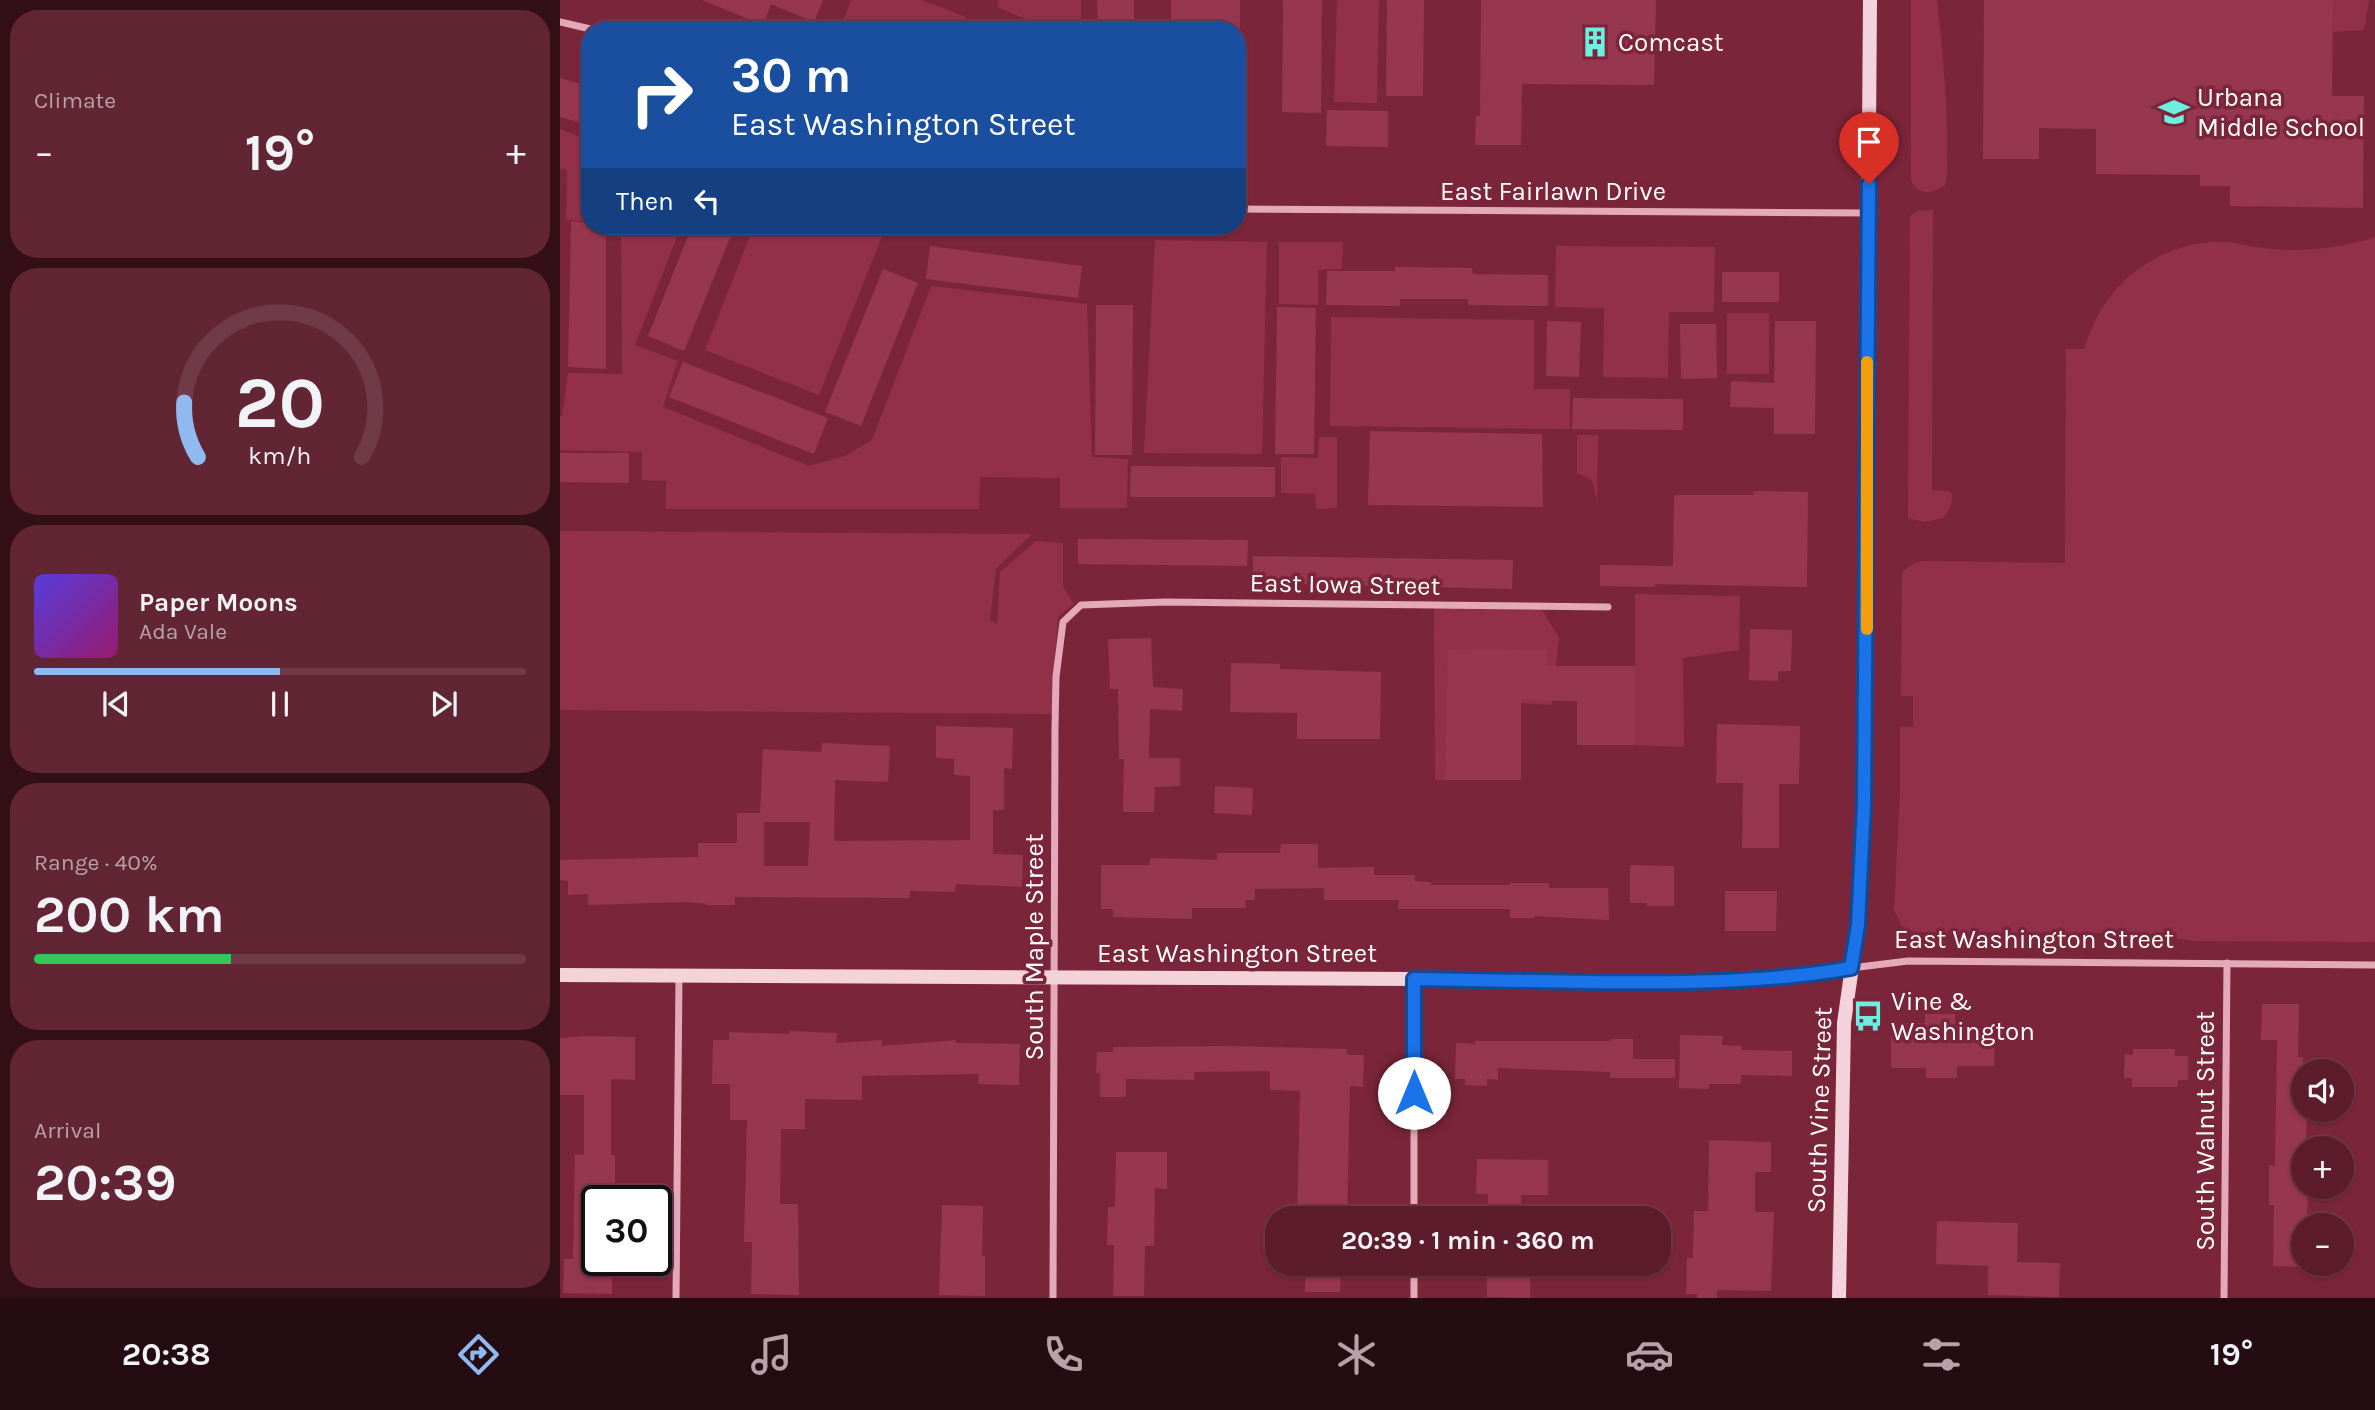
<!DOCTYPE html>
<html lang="en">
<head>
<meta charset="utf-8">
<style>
	:root { --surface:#5c1c2c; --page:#622534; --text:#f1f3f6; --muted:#b8a1a9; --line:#713a48; --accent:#90b9f0 }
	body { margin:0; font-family:Karla,sans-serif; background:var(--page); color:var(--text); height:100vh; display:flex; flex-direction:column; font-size:26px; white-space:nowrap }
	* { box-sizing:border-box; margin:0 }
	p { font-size:23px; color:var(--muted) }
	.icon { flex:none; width:38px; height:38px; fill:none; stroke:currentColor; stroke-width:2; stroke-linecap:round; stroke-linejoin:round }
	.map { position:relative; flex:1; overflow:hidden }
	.panel { display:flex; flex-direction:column; gap:10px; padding:10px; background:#330f18; width:560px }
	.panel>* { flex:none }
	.top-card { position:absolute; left:21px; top:21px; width:665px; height:214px; border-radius:28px; box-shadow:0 2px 5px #0004,0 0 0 2px var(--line); background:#1a4fa0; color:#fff; overflow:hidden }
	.fabs { position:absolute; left:1731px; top:1059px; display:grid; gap:14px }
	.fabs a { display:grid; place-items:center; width:63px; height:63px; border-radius:50%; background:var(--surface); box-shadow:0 2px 5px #0004,0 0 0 2px var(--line); font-size:35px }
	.speed { position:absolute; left:21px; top:1185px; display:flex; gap:14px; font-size:35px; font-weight:700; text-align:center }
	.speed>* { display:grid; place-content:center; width:91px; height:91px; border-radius:50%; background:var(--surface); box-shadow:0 2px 5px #0004,0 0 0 2px var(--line); line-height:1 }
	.speed .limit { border:4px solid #111; border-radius:10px; background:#fff; color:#111 }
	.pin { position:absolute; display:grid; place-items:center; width:60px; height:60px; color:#fff; margin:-72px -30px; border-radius:50% 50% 50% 0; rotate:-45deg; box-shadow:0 0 7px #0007 }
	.pin .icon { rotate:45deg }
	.me { position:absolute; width:77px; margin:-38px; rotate:0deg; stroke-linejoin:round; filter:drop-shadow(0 0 5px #0008) }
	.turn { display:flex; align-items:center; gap:24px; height:147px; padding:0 35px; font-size:32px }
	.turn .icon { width:91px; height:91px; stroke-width:2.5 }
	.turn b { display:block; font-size:49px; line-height:60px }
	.then { display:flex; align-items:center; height:66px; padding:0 35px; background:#0003; gap:14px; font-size:26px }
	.big { font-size:52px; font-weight:700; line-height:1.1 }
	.panel .tile { flex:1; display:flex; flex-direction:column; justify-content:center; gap:10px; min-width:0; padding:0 24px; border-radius:28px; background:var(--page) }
	.panel .dial { align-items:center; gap:0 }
	.dial svg { height:182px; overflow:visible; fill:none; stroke:var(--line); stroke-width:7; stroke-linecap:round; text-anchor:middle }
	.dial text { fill:var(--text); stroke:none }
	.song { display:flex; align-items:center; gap:21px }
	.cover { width:84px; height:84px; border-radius:10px; background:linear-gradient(135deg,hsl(250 70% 55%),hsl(320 70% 35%)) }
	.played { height:7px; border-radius:4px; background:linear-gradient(90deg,var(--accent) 50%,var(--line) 50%) }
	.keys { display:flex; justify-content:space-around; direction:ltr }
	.heat { display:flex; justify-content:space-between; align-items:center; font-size:38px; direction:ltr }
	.charge { height:10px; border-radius:5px; background:linear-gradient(90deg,#34c759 40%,var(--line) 0) }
	.trip { position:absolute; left:705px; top:1206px; width:406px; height:70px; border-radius:28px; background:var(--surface); box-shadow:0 2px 5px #0004,0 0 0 2px var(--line); font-weight:700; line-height:70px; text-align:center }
	.menu { display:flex; height:112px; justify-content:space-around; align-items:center; background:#250b12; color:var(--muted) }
	.menu .icon { width:49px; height:49px }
	.menu .current { color:var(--accent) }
	.menu b { font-size:32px; color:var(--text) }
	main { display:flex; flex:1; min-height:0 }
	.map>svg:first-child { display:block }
	.green { fill:#92304a }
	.building { fill:#97364f; fill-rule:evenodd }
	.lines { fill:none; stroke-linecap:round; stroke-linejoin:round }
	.street { stroke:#e4a9b8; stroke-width:7 }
	.secondary { stroke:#f4d2da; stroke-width:14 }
	.route-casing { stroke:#114b97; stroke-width:18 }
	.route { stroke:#1a73e8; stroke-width:12 }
	.slow { stroke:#f59e0b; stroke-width:12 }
	.labels { text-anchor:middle; stroke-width:7; stroke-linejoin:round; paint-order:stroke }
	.poi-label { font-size:26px; fill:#fff; stroke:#7b253a; text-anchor:start }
	.street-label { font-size:26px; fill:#fff; stroke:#7b253a }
</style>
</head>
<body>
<main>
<section class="panel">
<div class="tile"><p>Climate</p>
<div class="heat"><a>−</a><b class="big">19°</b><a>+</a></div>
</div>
<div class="tile dial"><svg viewBox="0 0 100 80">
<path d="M14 69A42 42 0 1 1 86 69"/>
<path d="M14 69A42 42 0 0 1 8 45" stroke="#90b9f0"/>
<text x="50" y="56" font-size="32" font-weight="700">20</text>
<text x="50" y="72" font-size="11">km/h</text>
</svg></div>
<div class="tile">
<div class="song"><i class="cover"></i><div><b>Paper Moons</b><p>Ada Vale</p></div></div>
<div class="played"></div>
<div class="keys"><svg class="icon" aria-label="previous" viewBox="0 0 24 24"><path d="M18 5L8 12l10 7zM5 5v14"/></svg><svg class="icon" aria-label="pause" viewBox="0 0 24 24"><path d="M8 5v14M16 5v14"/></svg><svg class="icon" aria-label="next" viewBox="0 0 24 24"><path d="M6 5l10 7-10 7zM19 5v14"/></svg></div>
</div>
<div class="tile"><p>Range · 40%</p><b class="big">200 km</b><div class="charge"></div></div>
<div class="tile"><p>Arrival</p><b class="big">20:39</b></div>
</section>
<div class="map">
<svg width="1815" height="1298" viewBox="0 0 1815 1298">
	<rect width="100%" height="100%" fill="#7b253a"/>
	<g class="green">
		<path d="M 291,0 L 362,0 L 406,17 L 401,30 L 280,30 Z"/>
		<path d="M 439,0 L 521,0 L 521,30 L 471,30 L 473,22 L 437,7 Z"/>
		<path d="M 777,0 L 819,0 L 817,103 L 774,102 Z"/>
		<path d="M 1351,0 L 1377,0 C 1384,58 1388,114 1387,172 L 1385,185 C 1374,194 1356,196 1351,180 Z"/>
		<path d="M 1773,0 L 1809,0 L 1804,30 L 1773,32 Z"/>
		<path d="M 0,129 L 30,141 L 30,221 L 6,220 L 7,170 L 0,169 Z"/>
		<path d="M 1373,210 L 1372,490 L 1388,491 L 1392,494 C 1393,504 1389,510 1383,518 L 1364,522 L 1348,518 L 1350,216 L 1358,211 Z"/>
		<path d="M 61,226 L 121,226 L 75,345 L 118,361 L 103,407 L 249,466 L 285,456 L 312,440 L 371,286 L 527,304 L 532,457 L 568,459 L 567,508 L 500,508 L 500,478 L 420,477 L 419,509 L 106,509 L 106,481 L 82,480 L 82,452 L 0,450 L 0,416 L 2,416 L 8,373 L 62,374 Z"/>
		<path d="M 194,226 L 326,226 L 259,395 L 145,350 Z"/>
		<path d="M 1815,237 L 1815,942 L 1634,941 L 1576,933 L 1354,932 L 1342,926 L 1334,910 L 1340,792 L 1340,727 L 1353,727 L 1353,696 L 1341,696 L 1342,572 L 1354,563 L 1362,561 L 1505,563 L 1506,349 L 1524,349 C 1529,334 1535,319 1544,305 C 1568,268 1616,240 1661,242 C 1676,242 1690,247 1704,248 C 1741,253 1780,248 1815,237 Z"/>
		<path d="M 595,240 L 707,242 L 702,454 L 584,453 Z"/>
		<path d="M 719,242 L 783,242 L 782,269 L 758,270 L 758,305 L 719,304 Z"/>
		<path d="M 996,246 L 1155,247 L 1154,312 L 1109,312 L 1108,378 L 1043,377 L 1044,308 L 995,307 Z"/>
		<rect x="1167" y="313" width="42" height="61"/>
		<path d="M 771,317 L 974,320 L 974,389 L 1010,389 L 1010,429 L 770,426 Z"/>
		<path d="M 1017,435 L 1038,435 L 1037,501 L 1032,480 L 1017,473 Z"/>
		<path d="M 759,437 L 777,437 L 777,508 L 756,509 L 755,494 L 721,493 L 721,457 L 758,458 Z"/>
		<path d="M 0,531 L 472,534 L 436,569 L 430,620 L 437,624 L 440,572 L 476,541 L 503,543 L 503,587 L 514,604 L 498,617 L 492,714 L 0,710 Z"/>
		<path d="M 1075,594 L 1180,596 L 1179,650 L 1123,658 L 1124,747 L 1075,745 Z"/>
		<path d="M 874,606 L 980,606 L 999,638 L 992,705 L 960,703 L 886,733 L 885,780 L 875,780 Z"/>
	</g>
	<g class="building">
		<path d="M 142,0 L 263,0 L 254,22 L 211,4 L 203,25 Z"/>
		<path d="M 537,0 L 574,0 L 574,30 L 538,30 Z"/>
		<rect x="611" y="0" width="69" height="30"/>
		<path d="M 723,0 L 762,0 L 761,113 L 722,112 Z"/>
		<path d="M 827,0 L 864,0 L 863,96 L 826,96 Z"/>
		<path d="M 921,0 L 1096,0 L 1094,85 L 962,84 L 961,145 L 915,145 L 916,116 L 920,116 Z"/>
		<path d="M 1424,0 L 1773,0 L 1772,96 L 1804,96 L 1803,208 L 1670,206 L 1670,186 L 1640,186 L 1640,175 L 1536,174 L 1536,129 L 1479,128 L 1479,159 L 1423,159 Z"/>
		<path d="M 0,78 L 30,87 L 30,125 L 0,117 Z"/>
		<path d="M 767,110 L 828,111 L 828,147 L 766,146 Z"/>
		<path d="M 11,221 L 30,223 L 30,226 L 46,226 L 46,369 L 8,367 Z"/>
		<path d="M 132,226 L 175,226 L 124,351 L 88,336 Z"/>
		<path d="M 370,246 L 522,266 L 518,298 L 366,279 Z"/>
		<path d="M 835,267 L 912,268 L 913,274 L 988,275 L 988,306 L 908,305 L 908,299 L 840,299 L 840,306 L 766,305 L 767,271 L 835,271 Z"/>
		<path d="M 323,269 L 358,283 L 301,426 L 265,412 Z"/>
		<rect x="1162" y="272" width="57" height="30"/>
		<path d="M 536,305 L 573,305 L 572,455 L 535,455 Z"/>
		<path d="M 717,307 L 756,308 L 754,454 L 715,454 Z"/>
		<path d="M 987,321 L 1021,322 L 1019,377 L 986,376 Z"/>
		<path d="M 1215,321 L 1256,321 L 1255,434 L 1214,434 L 1214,408 L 1170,407 L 1171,381 L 1214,383 Z"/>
		<path d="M 1120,324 L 1156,324 L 1157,378 L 1121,379 Z"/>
		<path d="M 123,362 L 268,418 L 254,454 L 109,397 Z"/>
		<path d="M 1013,398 L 1123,399 L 1123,430 L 1012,429 Z"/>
		<path d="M 810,431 L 982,434 L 983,507 L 808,505 Z"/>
		<path d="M 0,453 L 69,453 L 69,483 L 0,482 Z"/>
		<path d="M 571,466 L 715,467 L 715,497 L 570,497 Z"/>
		<path d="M 1193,491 L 1248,492 L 1247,587 L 1095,584 L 1095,587 L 1040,586 L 1040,565 L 1113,566 L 1114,495 L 1193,495 Z"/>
		<path d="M 518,539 L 688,540 L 687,566 L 518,564 Z"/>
		<path d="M 693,556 L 953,560 L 952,589 L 693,583 Z"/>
		<path d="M 1190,629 L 1232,630 L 1231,671 L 1218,671 L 1218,681 L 1189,680 Z"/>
		<path d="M 591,638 L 593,687 L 623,689 L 622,711 L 590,709 L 589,758 L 620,758 L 620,786 L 595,787 L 594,812 L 563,812 L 564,759 L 559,759 L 558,689 L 550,689 L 548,639 Z"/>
		<path d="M 888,649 L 987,650 L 987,666 L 1075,666 L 1075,745 L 1017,745 L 1017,701 L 961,700 L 961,780 L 885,780 Z"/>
		<path d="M 671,663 L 720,664 L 720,669 L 821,672 L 820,739 L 737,739 L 737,713 L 670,712 Z"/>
		<path d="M 1157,724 L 1240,726 L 1239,784 L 1219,784 L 1219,848 L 1182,848 L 1183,783 L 1156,783 Z"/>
		<path d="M 376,726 L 453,728 L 452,769 L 444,768 L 444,810 L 433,810 L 433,854 L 463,855 L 462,887 L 396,884 L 395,892 L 350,891 L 350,898 L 175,897 L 175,905 L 147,905 L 147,904 L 124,902 L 28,905 L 28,894 L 8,895 L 8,881 L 0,880 L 0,860 L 138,857 L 138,843 L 177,843 L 177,813 L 200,813 L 203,749 L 261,752 L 262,743 L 330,746 L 328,782 L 275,780 L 274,841 L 410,840 L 410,776 L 394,775 L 394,759 L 376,758 ZM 204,822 L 250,822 L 248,866 L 204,866 Z"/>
		<path d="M 655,786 L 693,788 L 692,815 L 654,813 Z"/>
		<path d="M 721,844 L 758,844 L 758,868 L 814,867 L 814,875 L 855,875 L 855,881 L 871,882 L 871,885 L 950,885 L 950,883 L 989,883 L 989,888 L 1048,888 L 1049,920 L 974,916 L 974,918 L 950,918 L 950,909 L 838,909 L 839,900 L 764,900 L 764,888 L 695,889 L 695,900 L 685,900 L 686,908 L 632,908 L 632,919 L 553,917 L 553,909 L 541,909 L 541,865 L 589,865 L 590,858 L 657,860 L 657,853 L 720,853 Z"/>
		<path d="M 1070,865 L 1114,866 L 1114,906 L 1087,906 L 1087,903 L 1070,903 Z"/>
		<path d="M 1165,891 L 1217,891 L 1216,931 L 1165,931 Z"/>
		<path d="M 1702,1004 L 1739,1004 L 1738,1057 L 1743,1057 L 1743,1113 L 1747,1113 L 1746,1147 L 1743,1147 L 1743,1186 L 1748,1186 L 1747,1225 L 1743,1225 L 1743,1267 L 1713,1266 L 1714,1205 L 1709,1205 L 1709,1165 L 1715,1166 L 1717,1040 L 1701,1040 Z"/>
		<path d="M 1365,1014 L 1395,1014 L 1395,1028 L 1435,1028 L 1434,1066 L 1397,1066 L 1397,1078 L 1366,1078 L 1366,1068 L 1331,1068 L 1331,1023 L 1365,1023 Z"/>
		<path d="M 229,1031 L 277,1033 L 276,1043 L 322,1040 L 322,1046 L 396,1040 L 396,1043 L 460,1044 L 459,1085 L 418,1084 L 419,1074 L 302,1076 L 302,1100 L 245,1099 L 245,1129 L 221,1129 L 220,1204 L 238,1204 L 239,1295 L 191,1294 L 192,1242 L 184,1242 L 187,1120 L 170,1120 L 170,1084 L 152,1084 L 153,1040 L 169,1040 L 169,1032 L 229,1034 Z"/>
		<path d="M 1120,1035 L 1163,1036 L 1162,1045 L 1182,1046 L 1181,1050 L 1232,1051 L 1232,1076 L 1181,1075 L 1181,1084 L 1149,1084 L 1149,1089 L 1119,1088 Z"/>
		<path d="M 30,1036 L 75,1037 L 75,1080 L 51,1079 L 51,1155 L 55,1155 L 55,1184 L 37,1184 L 37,1260 L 52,1260 L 52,1294 L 3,1293 L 4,1259 L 13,1259 L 15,1154 L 24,1155 L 24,1095 L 0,1095 L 0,1038 Z"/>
		<path d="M 1050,1039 L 1073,1039 L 1073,1059 L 1115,1059 L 1115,1078 L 1050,1078 L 1050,1072 L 938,1068 L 938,1080 L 927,1079 L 927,1086 L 905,1085 L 905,1079 L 895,1079 L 896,1043 L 915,1044 L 915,1041 L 1050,1041 Z"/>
		<path d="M 669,1046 L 786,1049 L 788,1055 L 804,1055 L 803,1087 L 790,1086 L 787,1218 L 737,1218 L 740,1091 L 710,1090 L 710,1071 L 634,1072 L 634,1080 L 566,1079 L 566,1097 L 540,1097 L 540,1073 L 536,1073 L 537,1052 L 553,1052 L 553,1047 Z"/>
		<path d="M 1573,1049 L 1615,1049 L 1615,1056 L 1628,1056 L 1628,1080 L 1618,1080 L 1617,1087 L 1572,1087 L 1572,1078 L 1564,1078 L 1565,1054 L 1573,1055 Z"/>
		<path d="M 1149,1140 L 1211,1142 L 1211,1172 L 1195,1172 L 1195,1212 L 1214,1212 L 1211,1291 L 1157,1290 L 1157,1298 L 1137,1298 L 1137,1294 L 1126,1294 L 1127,1258 L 1133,1258 L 1134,1211 L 1148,1211 Z"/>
		<path d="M 556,1152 L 607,1152 L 607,1189 L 595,1188 L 594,1246 L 585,1246 L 584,1296 L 553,1296 L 554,1245 L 547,1245 L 548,1207 L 555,1207 Z"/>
		<path d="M 917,1159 L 988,1160 L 988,1195 L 961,1195 L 961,1218 L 928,1218 L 928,1194 L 916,1194 Z"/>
		<path d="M 382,1205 L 423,1206 L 422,1256 L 425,1256 L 425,1296 L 379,1295 Z"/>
		<path d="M 1377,1221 L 1458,1223 L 1457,1262 L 1500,1263 L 1499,1297 L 1428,1295 L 1428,1266 L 1376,1264 Z"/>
		<path d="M 746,1264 L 781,1264 L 780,1292 L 745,1292 Z"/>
		<path d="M 927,1268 L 970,1268 L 970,1298 L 927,1297 Z"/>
	</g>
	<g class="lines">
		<g class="street">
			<path d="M 0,22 L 35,30"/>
			<path d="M 677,209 L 1308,213"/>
			<path d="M 1291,968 L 1348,961 L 1815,965"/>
			<path d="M 854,979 L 854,1218"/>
			<path d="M 854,1264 L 854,1298"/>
			<path d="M 116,1298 L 119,976"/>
			<path d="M 493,1298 L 495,728 L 496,677 L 503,622 L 521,605 L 605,602 L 1048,607"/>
			<path d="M 1664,1298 L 1667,963"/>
		</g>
		<g class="secondary">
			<path d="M 0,975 L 854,979 L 1083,983 L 1172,981 L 1237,976 L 1291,968"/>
			<path d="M 1279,1298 L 1284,1023 L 1298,925 L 1304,804 L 1310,0"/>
		</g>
	</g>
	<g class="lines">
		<g class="route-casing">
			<path id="route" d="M 854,1093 L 854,979 C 912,980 971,981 1030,982 C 1117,983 1205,983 1291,968 L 1298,925 L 1304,804 L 1309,184"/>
		</g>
		<use href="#route" class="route"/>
		<path class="slow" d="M 1307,629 L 1307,362"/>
	</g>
	<defs>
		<g id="building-bare" transform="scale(2.415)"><path d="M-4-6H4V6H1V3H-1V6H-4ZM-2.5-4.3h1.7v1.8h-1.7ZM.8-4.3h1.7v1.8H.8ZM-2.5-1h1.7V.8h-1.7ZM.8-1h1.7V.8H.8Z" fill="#6eede1" stroke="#7b253a" stroke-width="2.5" paint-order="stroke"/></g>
		<g id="school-bare" transform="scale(2.415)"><path d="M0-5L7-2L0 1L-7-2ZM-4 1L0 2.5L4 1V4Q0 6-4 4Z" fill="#6eede1" stroke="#7b253a" stroke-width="2.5" paint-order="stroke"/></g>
		<g id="bus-bare" transform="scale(2.415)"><path d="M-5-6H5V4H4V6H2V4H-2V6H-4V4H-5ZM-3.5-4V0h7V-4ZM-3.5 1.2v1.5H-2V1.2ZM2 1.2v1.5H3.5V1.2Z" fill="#6eede1" stroke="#7b253a" stroke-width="2.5" paint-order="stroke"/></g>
	</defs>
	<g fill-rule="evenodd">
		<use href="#building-bare" x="1035" y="42"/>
		<use href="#school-bare" x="1614" y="112"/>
		<use href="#bus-bare" x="1308" y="1016"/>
	</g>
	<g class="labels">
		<g class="poi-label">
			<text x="1058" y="51">Comcast</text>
			<text x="1637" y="106">Urbana<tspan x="1637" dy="30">Middle School</tspan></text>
			<text x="1331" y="1010">Vine &amp;<tspan x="1331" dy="30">Washington</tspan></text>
		</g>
		<g class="street-label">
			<text x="993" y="200">East Fairlawn Drive</text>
			<text transform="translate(785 584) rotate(1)" y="9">East Iowa Street</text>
			<text x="1474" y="948">East Washington Street</text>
			<text transform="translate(474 947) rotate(-90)" y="9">South Maple Street</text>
			<text x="677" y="962">East Washington Street</text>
			<text transform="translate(1259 1110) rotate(-88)" y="9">South Vine Street</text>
			<text transform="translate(1645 1131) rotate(-90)" y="9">South Walnut Street</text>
		</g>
	</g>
</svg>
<div class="fabs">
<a><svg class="icon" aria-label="sound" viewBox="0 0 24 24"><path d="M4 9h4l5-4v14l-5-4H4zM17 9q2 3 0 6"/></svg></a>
<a>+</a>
<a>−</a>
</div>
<div class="speed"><div class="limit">30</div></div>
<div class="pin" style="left:1309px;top:184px;background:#d93025"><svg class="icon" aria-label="arrive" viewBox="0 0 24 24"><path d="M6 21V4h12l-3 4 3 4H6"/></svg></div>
<svg class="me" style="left:854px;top:1093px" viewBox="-20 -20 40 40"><circle r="19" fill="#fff"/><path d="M0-13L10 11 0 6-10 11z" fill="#1a73e8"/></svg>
<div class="trip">20:39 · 1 min · 360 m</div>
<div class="top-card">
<div class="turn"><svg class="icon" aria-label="right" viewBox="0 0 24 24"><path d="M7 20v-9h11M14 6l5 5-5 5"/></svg><div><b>30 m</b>East Washington Street</div></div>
<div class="then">Then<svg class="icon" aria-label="left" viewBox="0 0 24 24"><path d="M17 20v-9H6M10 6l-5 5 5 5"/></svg></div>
</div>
</div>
</main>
<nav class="menu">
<b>20:38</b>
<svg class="icon current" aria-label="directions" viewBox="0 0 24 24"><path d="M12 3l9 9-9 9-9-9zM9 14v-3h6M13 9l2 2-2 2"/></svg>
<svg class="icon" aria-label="music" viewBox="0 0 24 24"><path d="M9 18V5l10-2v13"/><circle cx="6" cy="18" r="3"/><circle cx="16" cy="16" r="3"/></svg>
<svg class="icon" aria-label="phone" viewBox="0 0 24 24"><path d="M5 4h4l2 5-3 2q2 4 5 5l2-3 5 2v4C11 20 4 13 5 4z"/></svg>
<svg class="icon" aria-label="climate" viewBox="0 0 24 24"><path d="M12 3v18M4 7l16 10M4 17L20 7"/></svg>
<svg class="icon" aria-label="car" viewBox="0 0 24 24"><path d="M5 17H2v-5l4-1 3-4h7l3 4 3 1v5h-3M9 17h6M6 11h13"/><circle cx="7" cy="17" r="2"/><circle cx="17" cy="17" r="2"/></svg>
<svg class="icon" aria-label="filters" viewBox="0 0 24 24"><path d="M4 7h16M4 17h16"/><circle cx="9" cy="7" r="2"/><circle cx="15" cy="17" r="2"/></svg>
<b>19°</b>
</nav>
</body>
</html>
